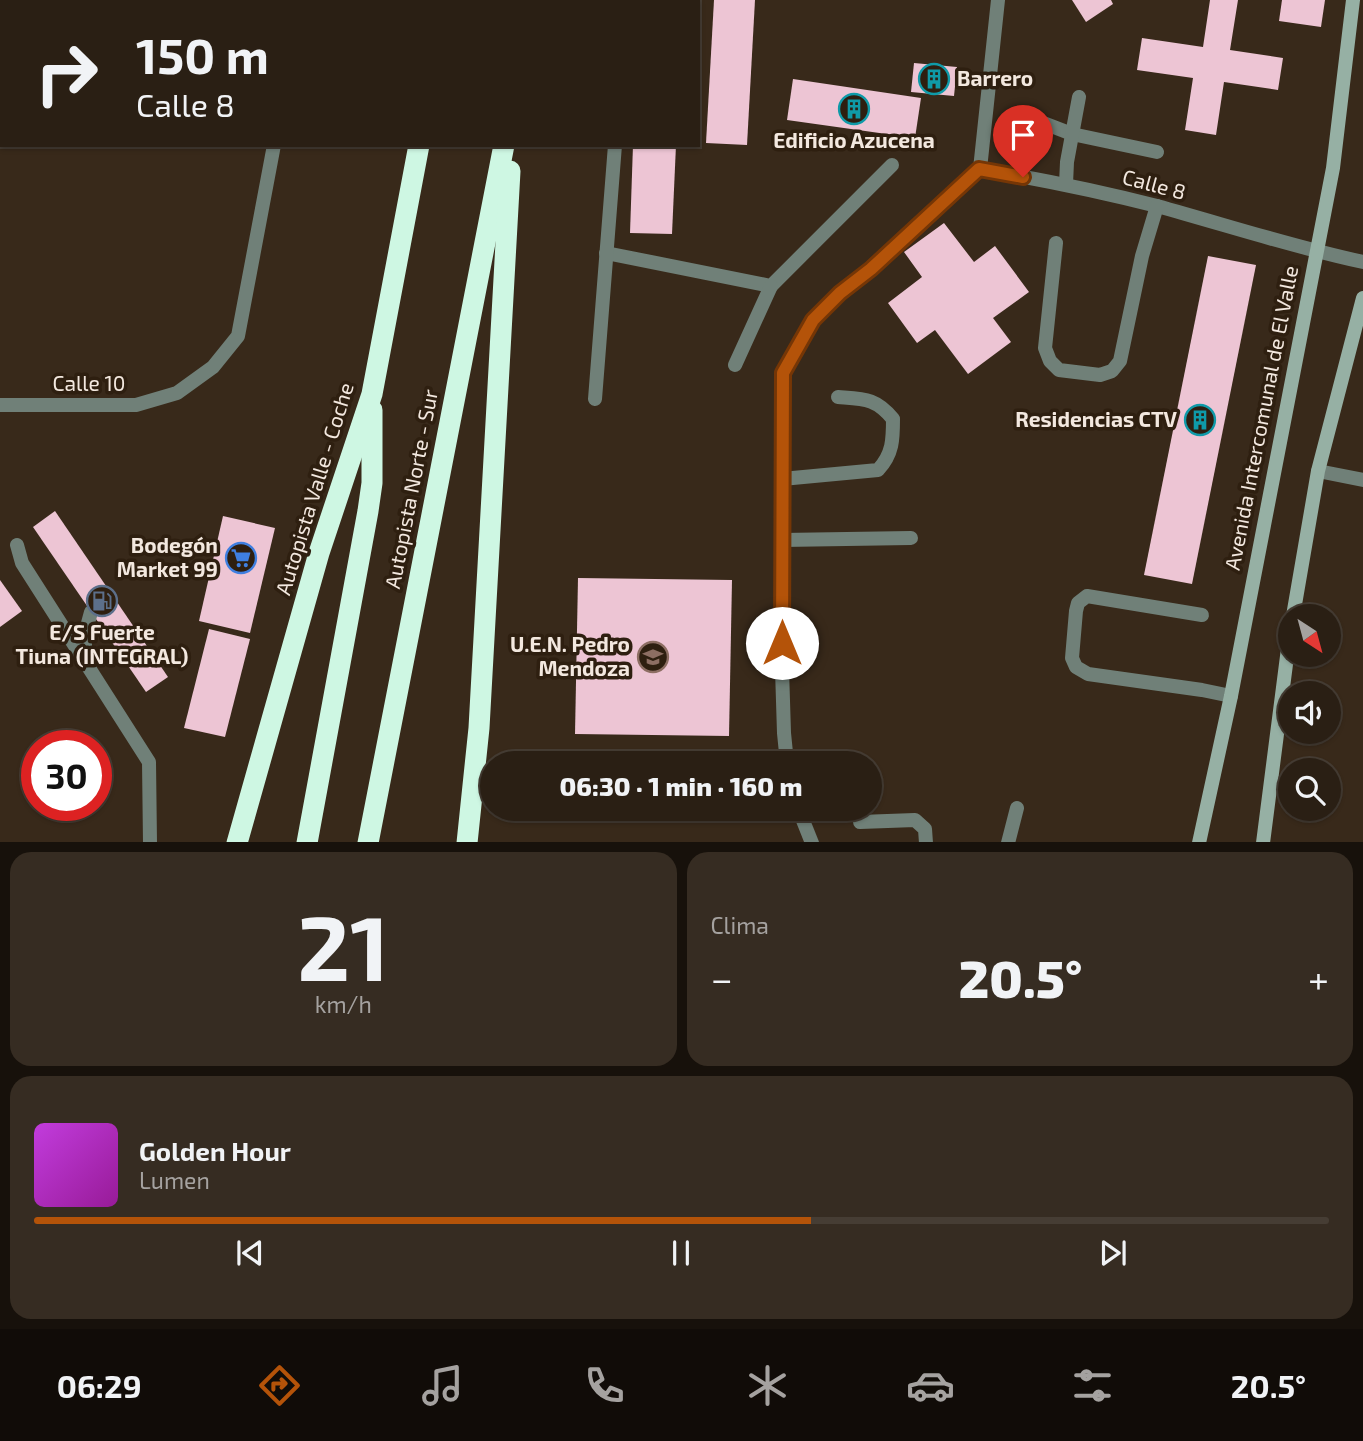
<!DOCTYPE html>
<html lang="es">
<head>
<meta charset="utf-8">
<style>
	:root { --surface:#2a1f14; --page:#362c22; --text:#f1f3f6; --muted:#a5a2a0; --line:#463d34; --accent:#b45309 }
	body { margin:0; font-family:"Exo 2",sans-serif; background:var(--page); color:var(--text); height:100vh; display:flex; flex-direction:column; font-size:26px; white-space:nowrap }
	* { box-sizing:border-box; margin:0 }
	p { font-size:23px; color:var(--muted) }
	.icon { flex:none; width:38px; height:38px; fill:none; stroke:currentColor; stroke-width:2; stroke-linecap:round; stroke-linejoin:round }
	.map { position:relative; height:842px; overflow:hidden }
	.drawer { display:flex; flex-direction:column; gap:10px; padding:10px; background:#17110b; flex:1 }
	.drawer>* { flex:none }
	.hud { position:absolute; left:0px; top:0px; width:700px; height:147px; box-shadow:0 2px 5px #0004,0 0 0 2px var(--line); background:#2a1f14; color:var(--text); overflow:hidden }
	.needle { width:46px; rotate:144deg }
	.fabs { position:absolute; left:1278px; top:604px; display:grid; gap:14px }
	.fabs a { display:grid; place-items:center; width:63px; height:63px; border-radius:50%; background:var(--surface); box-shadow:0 2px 5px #0004,0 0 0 2px var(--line); font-size:35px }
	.speed { position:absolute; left:21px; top:730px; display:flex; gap:14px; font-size:35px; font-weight:700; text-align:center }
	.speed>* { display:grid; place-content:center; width:91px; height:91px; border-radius:50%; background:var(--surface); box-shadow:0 2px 5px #0004,0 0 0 2px var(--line); line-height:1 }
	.speed .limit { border:10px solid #d22; background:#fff; color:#111 }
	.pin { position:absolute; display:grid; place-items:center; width:60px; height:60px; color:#fff; margin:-72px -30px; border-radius:50% 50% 50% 0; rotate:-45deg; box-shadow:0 0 7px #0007 }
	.pin .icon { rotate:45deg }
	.me { position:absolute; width:77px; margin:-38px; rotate:0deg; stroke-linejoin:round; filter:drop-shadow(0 0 5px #0008) }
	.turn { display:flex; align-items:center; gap:24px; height:147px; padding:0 21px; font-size:32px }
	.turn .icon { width:91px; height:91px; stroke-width:2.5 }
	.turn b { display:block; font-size:49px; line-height:60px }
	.big { font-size:52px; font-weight:800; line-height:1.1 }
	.drawer .tile { flex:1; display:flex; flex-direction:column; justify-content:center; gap:10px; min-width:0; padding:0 24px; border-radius:21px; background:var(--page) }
	.drawer .dial { align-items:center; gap:0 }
	.dial b { font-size:91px; line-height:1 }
	.song { display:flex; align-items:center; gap:21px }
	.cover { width:84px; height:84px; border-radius:10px; background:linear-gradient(135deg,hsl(290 70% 55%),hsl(300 70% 35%)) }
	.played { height:7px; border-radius:4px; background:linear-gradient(90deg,var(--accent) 60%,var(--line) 60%) }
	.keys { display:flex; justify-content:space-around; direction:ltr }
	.heat { display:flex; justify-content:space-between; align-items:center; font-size:38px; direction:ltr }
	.drawer .tiles { flex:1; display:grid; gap:10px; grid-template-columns:1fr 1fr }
	.tile:last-child { grid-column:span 2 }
	.trip { position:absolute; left:480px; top:751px; width:402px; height:70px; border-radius:35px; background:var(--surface); box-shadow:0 2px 5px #0004,0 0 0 2px var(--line); font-weight:800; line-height:70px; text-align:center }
	.tab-bar { display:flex; height:112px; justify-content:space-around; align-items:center; background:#110c08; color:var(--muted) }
	.tab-bar .icon { width:49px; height:49px }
	.tab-bar .current { color:var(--accent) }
	.tab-bar b { font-size:32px; color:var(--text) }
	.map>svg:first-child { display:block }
	.building { fill:#edc5d4 }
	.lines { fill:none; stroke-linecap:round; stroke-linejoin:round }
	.lane { stroke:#708078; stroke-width:14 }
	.street { stroke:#708078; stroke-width:14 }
	.secondary { stroke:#96b0a4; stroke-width:14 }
	.highway { stroke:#cef7e3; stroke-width:21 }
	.route-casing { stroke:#753606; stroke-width:18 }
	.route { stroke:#b45309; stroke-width:12 }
	.labels { text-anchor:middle; stroke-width:7; stroke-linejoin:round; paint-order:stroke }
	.poi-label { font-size:21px; font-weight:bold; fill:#f3e8df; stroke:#2e1f10; text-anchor:end }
	.street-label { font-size:21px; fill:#f3e8df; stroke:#2e1f10 }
</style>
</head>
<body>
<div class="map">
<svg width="1363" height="843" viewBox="0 0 1363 843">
	<rect width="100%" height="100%" fill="#38291a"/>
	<g class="building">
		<path d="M 714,0 L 755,0 L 747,145 L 706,143 Z"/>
		<path d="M 1072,0 L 1111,0 L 1113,4 L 1086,22 Z"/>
		<path d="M 1210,0 L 1238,0 L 1230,50 L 1283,58 L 1278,90 L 1224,82 L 1216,135 L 1185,130 L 1193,78 L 1137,70 L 1142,38 L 1203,47 Z"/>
		<path d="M 1282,0 L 1325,0 L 1321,27 L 1279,21 Z"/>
		<path d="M 914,63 L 957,67 L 954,96 L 911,92 Z"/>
		<path d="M 793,79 L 921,98 L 915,138 L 787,120 Z"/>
		<path d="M 633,145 L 676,145 L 672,234 L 630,233 Z"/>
		<path d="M 944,223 L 974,262 L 995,246 L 1029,292 L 993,318 L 1011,342 L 968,374 L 935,330 L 917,343 L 888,303 L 922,277 L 904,252 Z"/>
		<path d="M 1208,256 L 1256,265 L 1192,584 L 1144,575 Z"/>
		<path d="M 55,511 L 168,677 L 146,692 L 33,527 Z"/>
		<path d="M 223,516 L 275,528 L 250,633 L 199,621 Z"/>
		<path d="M 578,578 L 732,580 L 729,736 L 575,734 Z"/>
		<path d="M 0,580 L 22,611 L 0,627 Z"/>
		<path d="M 209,629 L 250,639 L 225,737 L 184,728 Z"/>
	</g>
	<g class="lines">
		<g class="lane">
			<path d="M 670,0 L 671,2"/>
			<path d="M 782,479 L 878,470 C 893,454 893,439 893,419 C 876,398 864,399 838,397"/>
			<path d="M 782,540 L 911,538"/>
			<path d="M 17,545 L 22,563 L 149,762 L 150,843"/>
			<path d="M 85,662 L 85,634 L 91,612"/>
		</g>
		<g class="street">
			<path d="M 300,2 L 301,0"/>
			<path d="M 627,2 L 627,0"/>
			<path d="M 1033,119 L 1072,134 L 1157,152"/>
			<path d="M 980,169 C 1039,179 1098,191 1157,206 C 1226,225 1293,247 1363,262"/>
			<path d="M 1066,184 L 1067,162 L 1079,97"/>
			<path d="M 1056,243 L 1045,348 L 1050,361 L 1059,370 L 1100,375 L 1112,371 L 1120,361 L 1142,256 L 1157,206"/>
			<path d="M 606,253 L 771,286 L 892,165"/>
			<path d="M 735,365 L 771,286"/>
			<path d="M 595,399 L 615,145"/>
			<path d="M 0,405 L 136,405 L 177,393 L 213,367 L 238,336 L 274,145"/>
			<path d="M 1318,471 L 1363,480"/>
			<path d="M 1202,615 L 1087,596 L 1078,603 L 1076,611 L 1072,658 L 1076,667 L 1088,674 L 1202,690 L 1231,696"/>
			<path d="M 787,763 L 784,733 L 782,669 L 783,373 L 813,320 L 840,293 L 871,269 L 980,169 L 998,0"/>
			<path d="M 798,808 L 812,843"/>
			<path d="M 860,822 L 915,820 L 925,829 L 926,843"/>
			<path d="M 1008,843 L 1017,808"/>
		</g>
		<g class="secondary">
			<path d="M 1293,616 L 1318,471 L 1363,298"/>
			<path d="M 1199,843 L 1231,696 L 1333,168 L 1353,0"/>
			<path d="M 1263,843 L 1290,633"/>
		</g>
		<g class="highway">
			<path d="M 447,2 L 447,0"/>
			<path d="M 521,2 L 521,0"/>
			<path d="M 237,843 L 319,553 L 372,394 L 419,145"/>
			<path d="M 307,843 L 368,511 L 372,483 L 372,410"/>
			<path d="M 368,843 L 504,145"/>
			<path d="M 467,843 L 479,728 L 510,171"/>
		</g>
	</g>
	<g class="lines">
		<g class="route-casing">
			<path id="route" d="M 782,643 L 783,373 L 813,320 L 840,293 L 871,269 L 979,169 L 1023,177"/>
		</g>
		<use href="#route" class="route"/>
	</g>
	<defs>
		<g id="building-ring" transform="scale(1.575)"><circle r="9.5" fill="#2e1f10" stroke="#0f9aa8" stroke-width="1.5"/><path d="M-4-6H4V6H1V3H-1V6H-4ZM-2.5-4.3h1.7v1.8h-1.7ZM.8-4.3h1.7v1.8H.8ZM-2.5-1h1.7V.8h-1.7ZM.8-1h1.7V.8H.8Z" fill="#0f9aa8"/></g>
		<g id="supermarket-ring" transform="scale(1.575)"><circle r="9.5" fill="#2e1f10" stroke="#3f7fe0" stroke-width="1.5"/><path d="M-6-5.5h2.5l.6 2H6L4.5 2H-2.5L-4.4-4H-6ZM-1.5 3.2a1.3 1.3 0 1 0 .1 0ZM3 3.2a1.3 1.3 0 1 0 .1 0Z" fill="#3f7fe0"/></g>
		<g id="fuel-ring" transform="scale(1.575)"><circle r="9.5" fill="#2e1f10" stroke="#5c6f8a" stroke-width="1.5"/><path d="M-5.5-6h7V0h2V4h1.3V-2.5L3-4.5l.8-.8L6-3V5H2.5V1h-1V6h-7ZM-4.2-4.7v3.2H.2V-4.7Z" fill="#5c6f8a"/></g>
		<g id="school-ring" transform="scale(1.575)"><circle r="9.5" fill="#2e1f10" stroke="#8d6e63" stroke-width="1.5"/><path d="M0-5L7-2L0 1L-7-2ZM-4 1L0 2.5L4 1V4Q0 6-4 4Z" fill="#8d6e63"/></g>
	</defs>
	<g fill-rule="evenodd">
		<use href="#building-ring" x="934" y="79"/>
		<use href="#building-ring" x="854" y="109"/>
		<use href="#building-ring" x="1200" y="420"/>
		<use href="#supermarket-ring" x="241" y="558"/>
		<use href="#fuel-ring" x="102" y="601"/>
		<use href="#school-ring" x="653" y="657"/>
	</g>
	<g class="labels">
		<g class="poi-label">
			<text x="957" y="86" text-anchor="start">Barrero</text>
			<text x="854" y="148" text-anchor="middle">Edificio Azucena</text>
			<text x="1177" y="427">Residencias CTV</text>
			<text x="218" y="553">Bodegón<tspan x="218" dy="24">Market 99</tspan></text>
			<text x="102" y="640" text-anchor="middle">E/S Fuerte<tspan x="102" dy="24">Tiuna (INTEGRAL)</tspan></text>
			<text x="630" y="652">U.E.N. Pedro<tspan x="630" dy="24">Mendoza</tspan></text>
		</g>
		<g class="street-label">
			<text transform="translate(1154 185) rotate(15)" y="7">Calle 8</text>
			<text x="89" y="391">Calle 10</text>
			<text transform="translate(1262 418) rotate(-79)" y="7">Avenida Intercomunal de El Valle</text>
			<text transform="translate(315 489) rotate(-73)" y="7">Autopista Valle - Coche</text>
			<text transform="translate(412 489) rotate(-79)" y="7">Autopista Norte - Sur</text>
		</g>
	</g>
</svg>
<div class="fabs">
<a><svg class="needle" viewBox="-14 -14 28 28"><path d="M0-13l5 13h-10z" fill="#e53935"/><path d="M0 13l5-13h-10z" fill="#a5a2a0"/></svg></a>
<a><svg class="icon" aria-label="sound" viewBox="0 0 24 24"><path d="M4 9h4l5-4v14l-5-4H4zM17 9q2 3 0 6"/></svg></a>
<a><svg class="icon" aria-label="search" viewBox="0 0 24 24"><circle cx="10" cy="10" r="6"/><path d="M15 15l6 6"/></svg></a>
</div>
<div class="speed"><div class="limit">30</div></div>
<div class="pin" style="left:1023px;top:177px;background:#d93025"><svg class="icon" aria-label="arrive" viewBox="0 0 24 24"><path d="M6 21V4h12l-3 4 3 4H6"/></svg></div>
<svg class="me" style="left:782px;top:643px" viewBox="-20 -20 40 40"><circle r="19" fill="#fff"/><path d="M0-13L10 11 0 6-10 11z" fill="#b45309"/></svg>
<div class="trip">06:30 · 1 min · 160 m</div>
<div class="hud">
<div class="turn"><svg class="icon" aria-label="right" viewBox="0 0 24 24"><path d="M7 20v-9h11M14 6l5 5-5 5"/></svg><div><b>150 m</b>Calle 8</div></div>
</div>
</div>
<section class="drawer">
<div class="tiles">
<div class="tile dial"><b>21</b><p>km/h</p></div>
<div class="tile"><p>Clima</p>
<div class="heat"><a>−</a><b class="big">20.5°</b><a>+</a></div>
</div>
<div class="tile">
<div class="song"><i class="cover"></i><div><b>Golden Hour</b><p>Lumen</p></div></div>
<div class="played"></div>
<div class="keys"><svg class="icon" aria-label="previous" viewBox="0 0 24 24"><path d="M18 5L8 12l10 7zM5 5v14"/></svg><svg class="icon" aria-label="pause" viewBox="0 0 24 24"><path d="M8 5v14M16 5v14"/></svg><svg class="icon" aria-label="next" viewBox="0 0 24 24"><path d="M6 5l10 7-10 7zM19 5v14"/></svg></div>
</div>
</div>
</section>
<nav class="tab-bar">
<b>06:29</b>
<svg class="icon current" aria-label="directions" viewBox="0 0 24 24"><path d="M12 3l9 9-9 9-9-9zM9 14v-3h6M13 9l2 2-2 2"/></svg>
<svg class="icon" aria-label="music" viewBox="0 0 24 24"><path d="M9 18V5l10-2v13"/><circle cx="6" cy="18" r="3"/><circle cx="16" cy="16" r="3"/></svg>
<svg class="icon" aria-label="phone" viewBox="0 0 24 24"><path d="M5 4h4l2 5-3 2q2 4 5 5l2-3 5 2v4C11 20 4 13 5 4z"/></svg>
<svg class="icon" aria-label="climate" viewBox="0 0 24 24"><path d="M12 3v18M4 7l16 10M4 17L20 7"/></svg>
<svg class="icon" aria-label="car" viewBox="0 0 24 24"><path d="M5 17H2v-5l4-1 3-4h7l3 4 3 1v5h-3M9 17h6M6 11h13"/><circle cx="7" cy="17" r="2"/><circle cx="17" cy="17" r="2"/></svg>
<svg class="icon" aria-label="filters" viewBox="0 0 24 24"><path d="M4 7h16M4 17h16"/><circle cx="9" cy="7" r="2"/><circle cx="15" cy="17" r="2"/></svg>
<b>20.5°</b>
</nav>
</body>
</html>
